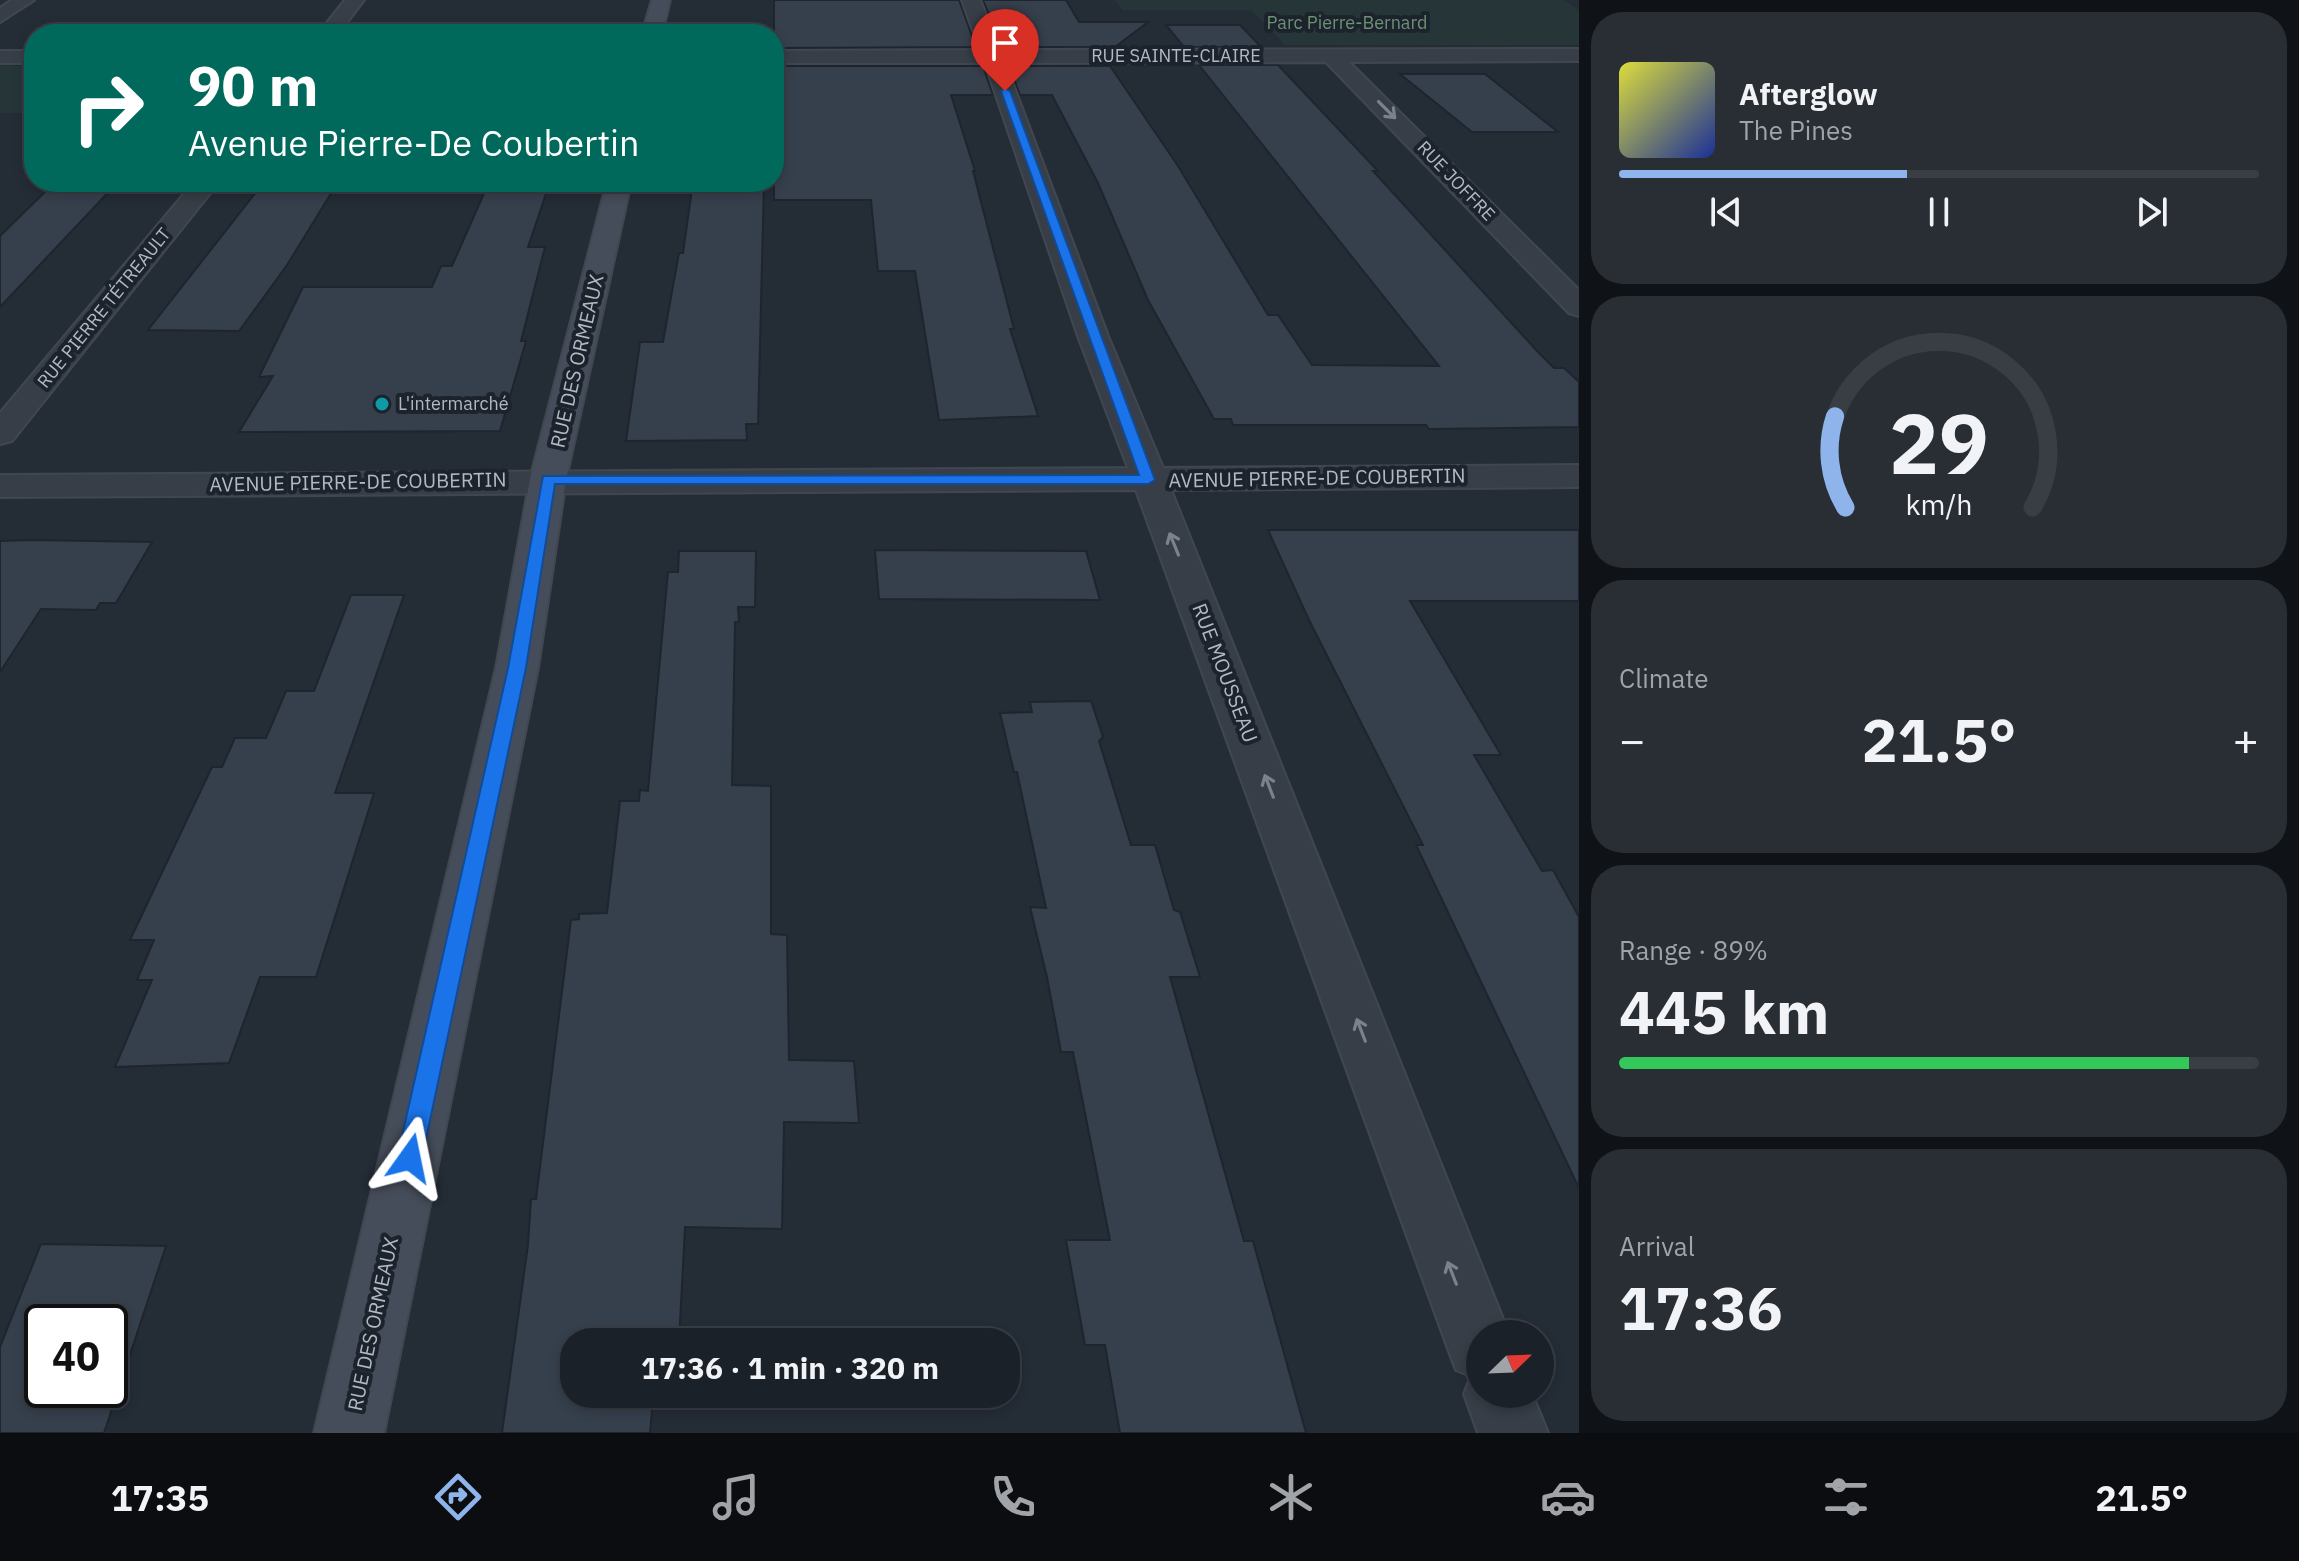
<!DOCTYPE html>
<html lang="en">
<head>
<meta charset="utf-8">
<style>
	:root { --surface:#1b2128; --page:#282e34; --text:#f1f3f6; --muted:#a0a3a8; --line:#393e45; --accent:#8fb3eb }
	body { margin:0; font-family:"IBM Plex Sans",sans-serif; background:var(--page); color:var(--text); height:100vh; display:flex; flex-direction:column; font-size:30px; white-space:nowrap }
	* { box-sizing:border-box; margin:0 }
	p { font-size:26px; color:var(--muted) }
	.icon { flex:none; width:44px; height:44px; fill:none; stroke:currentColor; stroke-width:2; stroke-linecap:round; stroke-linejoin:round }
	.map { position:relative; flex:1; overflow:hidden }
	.details { display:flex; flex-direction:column; gap:12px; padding:12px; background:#0f1216; width:720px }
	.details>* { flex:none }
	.banner { position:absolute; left:24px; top:24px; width:760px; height:168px; border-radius:32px; box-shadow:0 4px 12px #0003,0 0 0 2px var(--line); background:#00695c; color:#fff; overflow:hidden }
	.needle { width:52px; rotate:67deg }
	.tools { position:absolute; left:1466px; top:1320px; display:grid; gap:16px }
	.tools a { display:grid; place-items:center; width:88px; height:88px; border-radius:50%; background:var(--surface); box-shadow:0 4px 12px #0003,0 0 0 2px var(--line); font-size:40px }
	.speed { position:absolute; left:24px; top:1304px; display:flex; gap:16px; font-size:40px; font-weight:700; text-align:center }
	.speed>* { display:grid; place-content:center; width:104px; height:104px; border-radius:50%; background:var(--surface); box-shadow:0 4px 12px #0003,0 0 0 2px var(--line); line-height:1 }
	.speed .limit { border:4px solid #111; border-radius:12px; background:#fff; color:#111 }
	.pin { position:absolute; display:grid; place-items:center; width:68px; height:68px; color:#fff; margin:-82px -34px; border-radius:50% 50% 50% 0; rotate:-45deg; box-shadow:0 0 8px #0007 }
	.pin .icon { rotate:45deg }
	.me { position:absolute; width:88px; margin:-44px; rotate:12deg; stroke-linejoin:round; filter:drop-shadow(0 0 6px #0008) }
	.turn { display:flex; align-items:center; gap:28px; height:168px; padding:0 32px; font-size:36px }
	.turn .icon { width:104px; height:104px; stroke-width:2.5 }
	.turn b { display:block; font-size:56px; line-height:68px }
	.big { font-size:60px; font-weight:700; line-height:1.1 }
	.details .card { flex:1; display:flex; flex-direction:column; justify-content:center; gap:12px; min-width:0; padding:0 28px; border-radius:32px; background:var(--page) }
	.details .dial { align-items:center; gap:0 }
	.dial svg { height:208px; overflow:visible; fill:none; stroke:var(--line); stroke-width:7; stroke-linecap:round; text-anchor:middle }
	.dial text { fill:var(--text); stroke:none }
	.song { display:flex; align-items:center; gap:24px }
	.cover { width:96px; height:96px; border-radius:12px; background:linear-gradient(135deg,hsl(60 70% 55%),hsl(230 70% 35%)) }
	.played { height:8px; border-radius:4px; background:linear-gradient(90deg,var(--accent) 45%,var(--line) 45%) }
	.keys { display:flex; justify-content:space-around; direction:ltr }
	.heat { display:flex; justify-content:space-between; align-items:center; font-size:44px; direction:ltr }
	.charge { height:12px; border-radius:6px; background:linear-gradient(90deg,#34c759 89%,var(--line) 0) }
	.trip { position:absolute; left:560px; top:1328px; width:460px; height:80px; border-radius:32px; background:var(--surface); box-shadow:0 4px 12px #0003,0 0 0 2px var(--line); font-weight:700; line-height:80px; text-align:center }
	.menu { display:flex; height:128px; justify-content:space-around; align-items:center; background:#0b0d10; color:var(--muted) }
	.menu .icon { width:56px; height:56px }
	.menu .active { color:var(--accent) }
	.menu b { font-size:36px; color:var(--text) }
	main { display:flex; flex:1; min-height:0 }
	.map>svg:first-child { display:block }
	.green { fill:#263638 }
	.building { fill:#36404d; stroke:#1e252e; stroke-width:2; fill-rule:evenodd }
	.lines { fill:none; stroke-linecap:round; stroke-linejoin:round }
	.street-casing { stroke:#404750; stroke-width:4 }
	.secondary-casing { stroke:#404750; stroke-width:4 }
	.street { fill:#373e47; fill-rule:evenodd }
	.secondary { fill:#464d5a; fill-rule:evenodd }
	.oneway { stroke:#7b828b }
	.route { fill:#1a73e8; stroke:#114b97; stroke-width:2 }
	.culture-dot { fill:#0f9aa8; stroke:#1c232c; stroke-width:3 }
	.labels { text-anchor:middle; stroke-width:8; stroke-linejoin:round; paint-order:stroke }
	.far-park-label { font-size:18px; fill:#6c9174; stroke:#1c232c }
	.far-street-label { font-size:18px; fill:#b2b9c3; stroke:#1c232c }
	.far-poi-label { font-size:18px; fill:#b2b9c3; stroke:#1c232c; text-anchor:start }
	.street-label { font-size:20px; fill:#b2b9c3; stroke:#1c232c }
</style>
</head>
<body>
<main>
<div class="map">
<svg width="1579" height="1433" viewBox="0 0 1579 1433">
	<rect width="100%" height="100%" fill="#242c36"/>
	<g class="green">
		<path d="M 1115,0 L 1564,0 L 1579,10 L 1579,45 L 1285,45 L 1251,10 L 1122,10 Z"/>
		<rect x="0" y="66" width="34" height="47"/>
	</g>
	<g class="building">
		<path d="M 774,0 L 959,0 L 976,47 L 774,48 Z"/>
		<path d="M 983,0 L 1066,0 L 1079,22 L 1148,22 L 1115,47 L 1002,47 Z"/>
		<path d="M 1166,25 L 1240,25 L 1261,47 L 1184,47 Z"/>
		<path d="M 1199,65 L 1278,65 L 1378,171 L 1373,171 L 1537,351 L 1554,368 L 1564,368 L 1579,382 L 1579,427 L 1429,429 L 1426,425 L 1233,425 L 1231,419 L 1214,419 L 1148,300 L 1098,183 L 1052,95 L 1020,95 L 1009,66 L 1110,66 L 1178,166 L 1268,315 L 1278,315 L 1312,365 L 1439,366 Z"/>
		<path d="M 774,66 L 983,66 L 993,95 L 951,95 L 975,171 L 973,171 L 1014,329 L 1010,329 L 1038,416 L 939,420 L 915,271 L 878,271 L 871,200 L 774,200 Z"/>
		<path d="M 1400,74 L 1485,74 L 1558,132 L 1472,132 Z"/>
		<path d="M 55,182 L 118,182 L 0,307 L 0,236 Z"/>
		<path d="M 264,182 L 338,182 L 287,265 L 239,331 L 148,330 Z"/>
		<path d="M 489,182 L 550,182 L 528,247 L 545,247 L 521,341 L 526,341 L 500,431 L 239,432 L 273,376 L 259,377 L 303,287 L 432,287 L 441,266 L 452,266 Z"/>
		<path d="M 693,182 L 764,182 L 758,424 L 746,424 L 747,440 L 626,441 L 640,342 L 663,342 L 679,253 L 683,253 Z"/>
		<path d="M 1268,530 L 1579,530 L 1579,601 L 1410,601 L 1501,755 L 1474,755 L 1542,871 L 1553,870 L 1579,917 L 1579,1188 L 1416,845 L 1423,845 L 1309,620 Z"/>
		<path d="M 0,541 L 32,540 L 152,542 L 116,603 L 100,603 L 96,610 L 41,609 L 0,672 Z"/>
		<path d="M 875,550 L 1086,551 L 1100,600 L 879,599 Z"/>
		<path d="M 679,551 L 756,551 L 755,607 L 738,607 L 739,622 L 735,622 L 732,785 L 771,786 L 771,934 L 787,935 L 789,1060 L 854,1061 L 859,1123 L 784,1122 L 782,1229 L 685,1227 L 679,1342 L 574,1342 L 574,1394 L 676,1394 L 676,1398 L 653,1399 L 650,1433 L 502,1433 L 528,1245 L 531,1199 L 536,1199 L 571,920 L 579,919 L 579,914 L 607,913 L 620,801 L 639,801 L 640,790 L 648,791 L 668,572 L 678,572 Z"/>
		<path d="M 351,595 L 404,595 L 335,793 L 374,793 L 316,977 L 260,977 L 229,1063 L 115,1067 L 152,980 L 137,980 L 154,940 L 130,940 L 212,767 L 222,767 L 235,738 L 266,738 L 286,691 L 314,691 Z"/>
		<path d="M 1091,701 L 1103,737 L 1099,741 L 1131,845 L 1155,845 L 1174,910 L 1180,912 L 1200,977 L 1170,977 L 1244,1241 L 1253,1241 L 1306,1433 L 1120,1433 L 1105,1345 L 1085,1345 L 1066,1240 L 1110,1240 L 1073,1052 L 1061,1052 L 1047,977 L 1030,907 L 1046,908 L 1017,772 L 1014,772 L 1000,713 L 1032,712 L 1030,702 Z"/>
		<path d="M 41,1244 L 166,1246 L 104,1433 L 0,1433 L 0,1347 ZM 42,1322 L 110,1322 L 110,1390 L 42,1390 Z"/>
	</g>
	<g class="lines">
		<g class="street-casing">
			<g id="street">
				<path d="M 12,0 L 34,0 L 0,22 L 0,8 Z"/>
				<path d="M 345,0 L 364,0 L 338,34 L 318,34 Z"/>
				<path d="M 962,0 L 980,0 L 1000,50 L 1579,49 L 1579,61 L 1349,62 L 1579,290 L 1579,316 L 1569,313 L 1326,62 L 1005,63 L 1108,336 L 1163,468 L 1579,465 L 1579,487 L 1171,490 L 1509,1334 L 1480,1334 L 1480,1394 L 1532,1394 L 1548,1433 L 1478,1433 L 1464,1394 L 1471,1376 L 1456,1370 L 1447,1346 L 1136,490 L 0,497 L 0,475 L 1128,468 L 1078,336 L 985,63 L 774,63 L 774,51 L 980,50 Z"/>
				<rect x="0" y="51" width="34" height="12"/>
				<path d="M 194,182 L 219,182 L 12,441 L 0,444 L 0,413 Z"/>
			</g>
		</g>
		<g class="secondary-casing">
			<g id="secondary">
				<path d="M 652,0 L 670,0 L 662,34 L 642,34 Z"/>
				<path d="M 607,182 L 631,182 L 566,479 L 538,668 L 384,1433 L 314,1433 L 496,668 L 530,479 Z"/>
			</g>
		</g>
		<use href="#street" class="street"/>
		<use href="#secondary" class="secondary"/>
	</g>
	<defs><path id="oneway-shaft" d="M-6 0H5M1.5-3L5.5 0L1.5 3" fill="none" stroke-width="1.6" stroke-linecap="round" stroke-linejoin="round" transform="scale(2)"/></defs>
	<g class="oneway">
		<use href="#oneway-shaft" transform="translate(1387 110) rotate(45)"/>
		<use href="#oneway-shaft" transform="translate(1174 544) rotate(-112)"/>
		<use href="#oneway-shaft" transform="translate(1269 786) rotate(-111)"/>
		<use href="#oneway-shaft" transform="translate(1361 1030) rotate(-111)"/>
		<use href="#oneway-shaft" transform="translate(1452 1273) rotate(-111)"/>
	</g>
	<path class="route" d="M 1005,88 L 1010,91 L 1155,480 L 1148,484 L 555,484 L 526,668 L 422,1158 L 418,1166 L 410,1169 L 401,1166 L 397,1158 L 508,668 L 543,476 L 1139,475 L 1001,91 Z"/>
	<circle class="culture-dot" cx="382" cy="404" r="8"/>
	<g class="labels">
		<g class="far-park-label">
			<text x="1347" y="29">Parc Pierre-Bernard</text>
		</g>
		<g class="far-street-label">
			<text x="1176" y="62">RUE SAINTE-CLAIRE</text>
			<text transform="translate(1456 181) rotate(46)" y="6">RUE JOFFRE</text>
			<text transform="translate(104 308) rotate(-51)" y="6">RUE PIERRE TÉTREAULT</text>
		</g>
		<g class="far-poi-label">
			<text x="398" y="410">L'intermarché</text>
		</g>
		<g class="street-label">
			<text transform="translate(577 361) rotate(-77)" y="7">RUE DES ORMEAUX</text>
			<text transform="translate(1317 478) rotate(-1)" y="7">AVENUE PIERRE-DE COUBERTIN</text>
			<text transform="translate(358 482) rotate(-1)" y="7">AVENUE PIERRE-DE COUBERTIN</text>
			<text transform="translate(1225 673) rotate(69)" y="7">RUE MOUSSEAU</text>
			<text transform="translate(373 1324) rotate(-78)" y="7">RUE DES ORMEAUX</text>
		</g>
	</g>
</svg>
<div class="tools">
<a><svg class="needle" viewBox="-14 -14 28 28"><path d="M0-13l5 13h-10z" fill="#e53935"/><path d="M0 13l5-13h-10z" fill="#a0a3a8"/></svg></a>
</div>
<div class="speed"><div class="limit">40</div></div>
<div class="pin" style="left:1005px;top:91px;background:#d93025"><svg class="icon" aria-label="arrive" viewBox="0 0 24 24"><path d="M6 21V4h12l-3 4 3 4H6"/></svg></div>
<svg class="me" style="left:410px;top:1158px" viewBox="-20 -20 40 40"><path d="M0-17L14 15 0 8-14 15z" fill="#1a73e8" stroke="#fff" stroke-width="4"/></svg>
<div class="trip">17:36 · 1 min · 320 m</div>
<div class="banner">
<div class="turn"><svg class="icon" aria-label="right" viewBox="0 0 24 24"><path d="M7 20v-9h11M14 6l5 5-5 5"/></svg><div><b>90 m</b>Avenue Pierre-De Coubertin</div></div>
</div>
</div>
<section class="details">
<div class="card">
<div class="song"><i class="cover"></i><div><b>Afterglow</b><p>The Pines</p></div></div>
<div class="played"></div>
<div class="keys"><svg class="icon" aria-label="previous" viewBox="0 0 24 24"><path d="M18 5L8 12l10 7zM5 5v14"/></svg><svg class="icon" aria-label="pause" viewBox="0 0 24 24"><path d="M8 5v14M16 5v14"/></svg><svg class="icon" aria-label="next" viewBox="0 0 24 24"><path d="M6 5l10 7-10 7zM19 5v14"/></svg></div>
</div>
<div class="card dial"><svg viewBox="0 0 100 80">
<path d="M14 69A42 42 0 1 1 86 69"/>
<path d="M14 69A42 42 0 0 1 10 34" stroke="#8fb3eb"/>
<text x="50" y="56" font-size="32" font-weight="700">29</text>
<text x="50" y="72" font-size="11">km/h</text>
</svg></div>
<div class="card"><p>Climate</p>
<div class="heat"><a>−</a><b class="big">21.5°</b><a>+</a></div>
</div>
<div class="card"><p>Range · 89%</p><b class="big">445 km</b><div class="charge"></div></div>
<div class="card"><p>Arrival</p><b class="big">17:36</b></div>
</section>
</main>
<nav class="menu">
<b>17:35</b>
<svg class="icon active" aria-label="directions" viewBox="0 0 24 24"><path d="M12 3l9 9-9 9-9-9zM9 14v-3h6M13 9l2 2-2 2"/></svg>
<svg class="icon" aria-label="music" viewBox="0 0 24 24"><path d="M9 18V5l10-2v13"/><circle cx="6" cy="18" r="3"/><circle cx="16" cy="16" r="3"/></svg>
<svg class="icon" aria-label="phone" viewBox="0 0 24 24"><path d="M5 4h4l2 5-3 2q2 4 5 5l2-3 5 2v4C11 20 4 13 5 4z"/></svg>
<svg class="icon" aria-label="climate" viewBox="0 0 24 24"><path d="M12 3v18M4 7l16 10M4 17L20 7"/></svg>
<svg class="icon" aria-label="car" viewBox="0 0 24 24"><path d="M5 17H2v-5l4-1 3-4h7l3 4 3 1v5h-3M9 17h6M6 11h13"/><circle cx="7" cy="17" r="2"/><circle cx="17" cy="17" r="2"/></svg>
<svg class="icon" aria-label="filters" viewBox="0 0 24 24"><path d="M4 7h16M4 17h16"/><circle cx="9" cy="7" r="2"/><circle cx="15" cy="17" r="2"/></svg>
<b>21.5°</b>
</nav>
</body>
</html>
